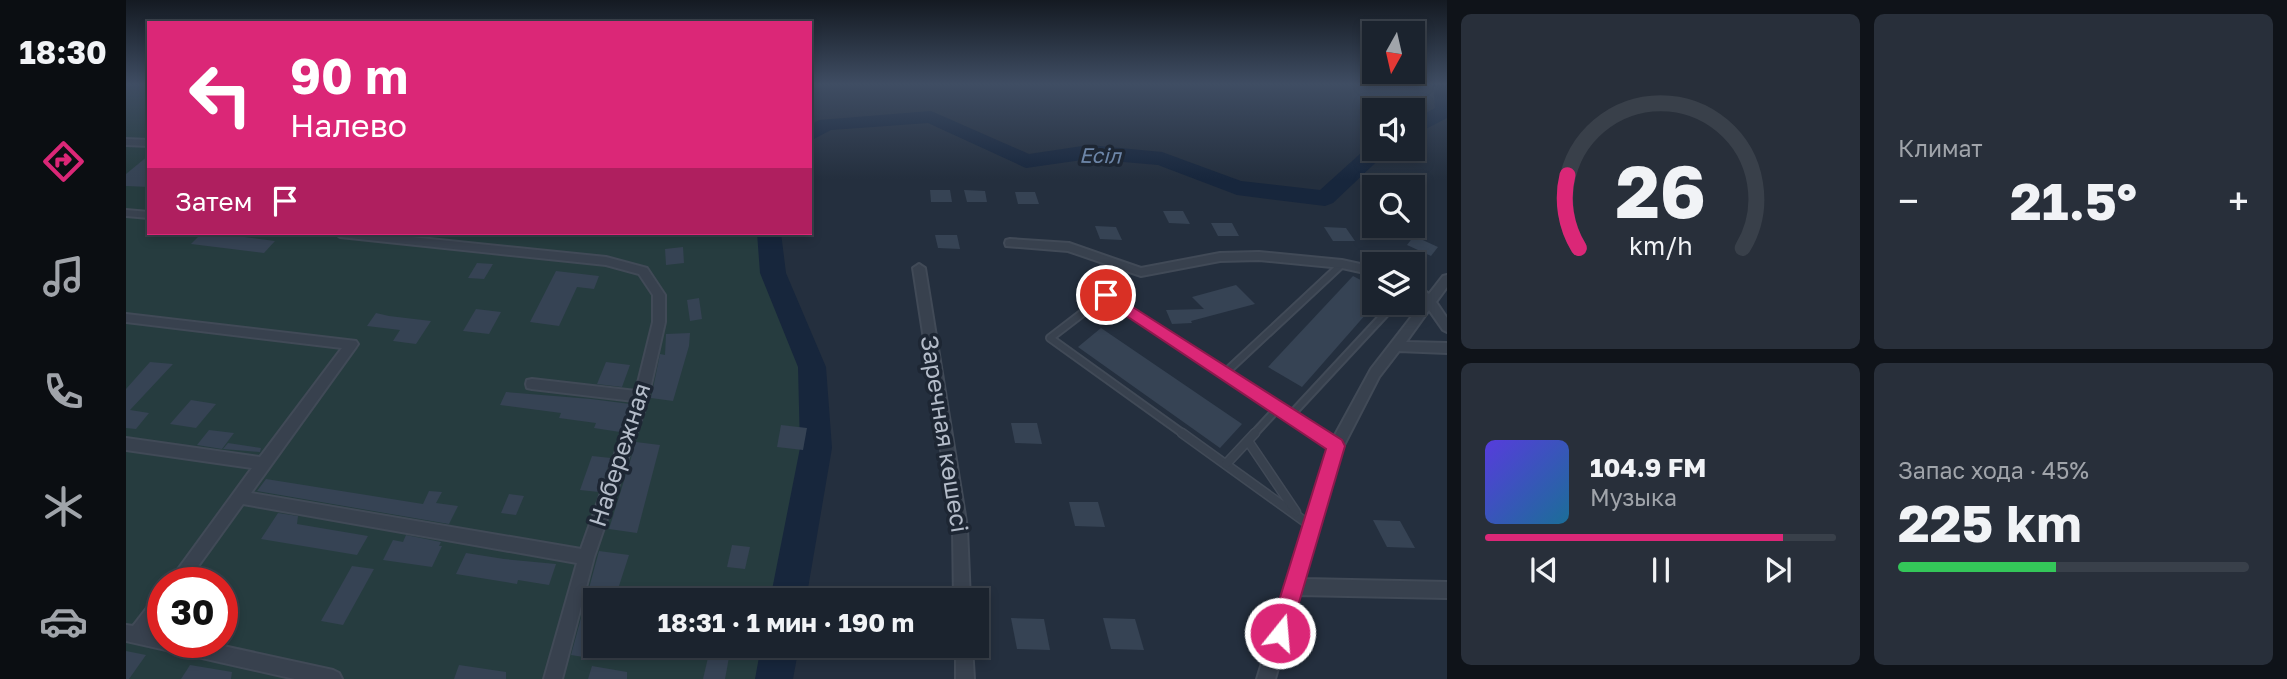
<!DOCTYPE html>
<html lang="ru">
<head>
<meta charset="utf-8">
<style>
	:root { --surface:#1b232e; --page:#282f3a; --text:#f1f3f6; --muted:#a0a4aa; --line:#39404a; --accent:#db2777 }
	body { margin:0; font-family:"Golos Text",sans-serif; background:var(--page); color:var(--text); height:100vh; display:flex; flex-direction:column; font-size:26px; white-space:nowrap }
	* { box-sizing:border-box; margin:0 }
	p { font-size:23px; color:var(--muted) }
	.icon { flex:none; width:38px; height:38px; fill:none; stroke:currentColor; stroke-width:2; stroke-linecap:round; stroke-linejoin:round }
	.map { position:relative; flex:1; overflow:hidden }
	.side { display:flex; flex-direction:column; gap:14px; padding:14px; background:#0f1319; width:840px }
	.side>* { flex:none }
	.banner { position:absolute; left:21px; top:21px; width:665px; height:214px; border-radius:0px; box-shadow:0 4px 10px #0003,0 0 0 2px var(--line); background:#db2777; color:#fff; overflow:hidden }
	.needle { width:46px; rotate:188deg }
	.controls { position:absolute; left:1236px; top:21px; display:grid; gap:14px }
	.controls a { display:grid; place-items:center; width:63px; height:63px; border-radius:0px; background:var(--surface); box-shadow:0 4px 10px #0003,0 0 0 2px var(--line); font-size:35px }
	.speed { position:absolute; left:21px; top:567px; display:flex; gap:14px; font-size:35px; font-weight:700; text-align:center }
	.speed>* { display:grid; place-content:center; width:91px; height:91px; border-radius:50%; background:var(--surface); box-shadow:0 4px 10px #0003,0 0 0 2px var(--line); line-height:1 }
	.speed .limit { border:10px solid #d22; background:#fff; color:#111 }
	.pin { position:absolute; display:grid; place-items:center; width:60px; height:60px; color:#fff; margin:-30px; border:4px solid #fff; border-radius:50%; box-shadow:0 2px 7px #0007 }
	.me { position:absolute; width:77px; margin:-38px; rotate:17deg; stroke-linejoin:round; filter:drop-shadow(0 0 5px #0008) }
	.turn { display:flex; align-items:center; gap:24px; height:147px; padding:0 28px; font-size:32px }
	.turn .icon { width:91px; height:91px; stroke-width:2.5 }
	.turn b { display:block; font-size:49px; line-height:60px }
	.then { display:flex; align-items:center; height:66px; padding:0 28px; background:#0003; gap:14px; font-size:26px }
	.big { font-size:52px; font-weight:700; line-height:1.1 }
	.side .widget { flex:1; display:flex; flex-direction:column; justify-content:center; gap:10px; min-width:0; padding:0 24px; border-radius:10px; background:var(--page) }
	.side .dial { align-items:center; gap:0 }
	.dial svg { height:182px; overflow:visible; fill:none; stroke:var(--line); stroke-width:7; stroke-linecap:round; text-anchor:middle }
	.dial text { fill:var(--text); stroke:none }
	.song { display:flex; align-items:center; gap:21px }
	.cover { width:84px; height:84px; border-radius:10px; background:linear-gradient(135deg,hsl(250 70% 55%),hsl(200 70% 35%)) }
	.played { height:7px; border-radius:4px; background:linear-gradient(90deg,var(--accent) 85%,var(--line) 85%) }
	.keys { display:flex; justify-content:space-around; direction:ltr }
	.heat { display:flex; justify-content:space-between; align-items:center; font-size:38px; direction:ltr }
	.charge { height:10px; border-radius:5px; background:linear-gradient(90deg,#34c759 45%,var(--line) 0) }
	.side .tiles { flex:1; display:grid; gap:14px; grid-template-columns:repeat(2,1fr) }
	.trip { position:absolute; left:457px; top:588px; width:406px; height:70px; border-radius:0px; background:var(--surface); box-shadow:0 4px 10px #0003,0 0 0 2px var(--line); font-weight:700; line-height:70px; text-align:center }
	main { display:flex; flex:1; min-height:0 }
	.menu { display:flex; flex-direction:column; width:126px; justify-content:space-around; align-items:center; background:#0b0e12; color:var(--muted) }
	.menu .icon { width:49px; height:49px }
	.menu .current { color:var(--accent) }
	.menu b { font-size:32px; color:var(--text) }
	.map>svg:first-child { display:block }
	.green { fill:#263c3f; fill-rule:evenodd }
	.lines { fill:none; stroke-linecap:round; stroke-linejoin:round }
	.river { fill:#17263c; fill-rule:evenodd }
	.building { fill:#364354 }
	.service-far1-casing { stroke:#414a57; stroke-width:10 }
	.service-casing { stroke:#414a57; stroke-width:11 }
	.minor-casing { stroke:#414a57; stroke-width:4 }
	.service-far1 { stroke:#38414e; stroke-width:6 }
	.service { stroke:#38414e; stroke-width:8 }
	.minor { fill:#38414e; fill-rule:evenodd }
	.route { fill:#db2777; stroke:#8e194d; stroke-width:2 }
	.labels { text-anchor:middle; stroke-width:7; stroke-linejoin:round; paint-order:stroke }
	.far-water-label { font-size:21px; font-style:italic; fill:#6d86a8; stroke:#1d2633 }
	.street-label { font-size:24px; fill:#b4bcc9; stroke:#1d2633 }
</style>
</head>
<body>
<main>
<nav class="menu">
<b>18:30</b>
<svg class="icon current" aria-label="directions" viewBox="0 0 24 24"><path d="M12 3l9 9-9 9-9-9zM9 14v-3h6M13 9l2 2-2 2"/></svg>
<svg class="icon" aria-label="music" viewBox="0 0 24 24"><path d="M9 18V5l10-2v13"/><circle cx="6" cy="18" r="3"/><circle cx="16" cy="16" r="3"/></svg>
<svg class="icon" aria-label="phone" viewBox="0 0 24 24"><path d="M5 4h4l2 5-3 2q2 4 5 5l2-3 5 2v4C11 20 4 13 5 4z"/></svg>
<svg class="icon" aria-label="climate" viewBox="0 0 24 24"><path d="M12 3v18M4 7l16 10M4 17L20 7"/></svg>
<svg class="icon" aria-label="car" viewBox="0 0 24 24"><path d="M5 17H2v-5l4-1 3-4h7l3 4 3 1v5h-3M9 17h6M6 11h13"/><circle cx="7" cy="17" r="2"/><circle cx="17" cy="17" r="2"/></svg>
</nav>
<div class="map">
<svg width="1321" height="679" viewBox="0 0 1321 679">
	<rect width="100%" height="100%" fill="#242f3e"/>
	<path class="green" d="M 0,84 L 23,84 L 23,233 L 631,233 L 700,409 L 660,600 L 469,600 L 469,646 L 650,646 L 643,679 L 0,679 ZM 37,583 L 96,583 L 96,642 L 37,642 Z"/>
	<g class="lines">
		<g class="river">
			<path d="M 1307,84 L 1321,84 L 1321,118 L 1286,136 L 1286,121 L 1309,108 Z"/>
			<path d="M 805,111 L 903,154 L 963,145 L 1036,152 L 1115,181 L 1194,190 L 1245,144 L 1248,144 L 1248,149 L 1264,149 L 1207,203 L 1199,206 L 1111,195 L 1032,165 L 963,159 L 900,168 L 802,123 L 705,130 L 684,141 L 684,125 L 693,120 Z"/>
			<path d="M 631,233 L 655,233 L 660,273 L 700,367 L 706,448 L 680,600 L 644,600 L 674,448 L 672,367 L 634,273 Z"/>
			<path d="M 635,646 L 673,646 L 667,679 L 629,679 Z"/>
		</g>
	</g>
	<g class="building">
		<path d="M 23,155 L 23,187 L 0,186 L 0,174 Z"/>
		<path d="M 804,190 L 824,190 L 826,202 L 805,202 Z"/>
		<path d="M 838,190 L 859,191 L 861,202 L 841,202 Z"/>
		<path d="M 889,192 L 909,192 L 913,204 L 892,204 Z"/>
		<path d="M 1037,211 L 1057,211 L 1064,224 L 1043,223 Z"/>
		<path d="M 1085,223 L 1106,223 L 1113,236 L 1092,236 Z"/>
		<path d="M 969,226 L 990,227 L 996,240 L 974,239 Z"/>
		<path d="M 1198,227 L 1220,228 L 1229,241 L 1207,241 Z"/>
		<path d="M 76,233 L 87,233 L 149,241 L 138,253 L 65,244 Z"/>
		<path d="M 809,235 L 831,235 L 834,249 L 812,248 Z"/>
		<path d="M 1288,236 L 1312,247 L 1305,256 L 1281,245 Z"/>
		<path d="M 557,247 L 558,263 L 540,265 L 539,249 Z"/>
		<path d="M 351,263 L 367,264 L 358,279 L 342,278 Z"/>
		<path d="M 430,271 L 473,276 L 468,289 L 451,287 L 433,326 L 404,322 Z"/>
		<path d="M 1227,276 L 1248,287 L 1248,305 L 1176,387 L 1142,367 Z"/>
		<path d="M 1110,285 L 1129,304 L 1065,321 L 1066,323 L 1046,324 L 1040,310 L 1078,309 L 1066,297 Z"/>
		<path d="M 573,298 L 576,319 L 564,321 L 561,300 Z"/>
		<path d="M 350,309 L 375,312 L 363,334 L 337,331 Z"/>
		<path d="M 250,313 L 263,316 L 305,321 L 290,344 L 267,341 L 274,330 L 241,326 Z"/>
		<path d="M 975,328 L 1116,424 L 1094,448 L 952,347 Z"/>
		<path d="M 564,333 L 563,346 L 547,401 L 525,398 L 534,354 L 539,355 L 540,334 Z"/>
		<path d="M 24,362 L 47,364 L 4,410 L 23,413 L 10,429 L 0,428 L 0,389 Z"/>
		<path d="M 480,362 L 504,365 L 496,387 L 471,384 Z"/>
		<path d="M 380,392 L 465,399 L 504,404 L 494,432 L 468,428 L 470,423 L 433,418 L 435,413 L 374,405 Z"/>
		<path d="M 65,400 L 90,404 L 70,428 L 44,424 Z"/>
		<path d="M 885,423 L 911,423 L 916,444 L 889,443 Z"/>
		<path d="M 655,425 L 681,428 L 677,450 L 651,447 Z"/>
		<path d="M 83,430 L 108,433 L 96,449 L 71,445 Z"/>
		<path d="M 510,442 L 534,445 L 511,533 L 483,529 Z"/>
		<path d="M 102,443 L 135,448 L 134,452 L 97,449 Z"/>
		<path d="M 466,456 L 485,458 L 473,492 L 454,490 Z"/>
		<path d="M 140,479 L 297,504 L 303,491 L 316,492 L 310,503 L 332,506 L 323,524 L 131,491 Z"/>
		<path d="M 383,494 L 398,496 L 390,515 L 375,513 Z"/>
		<path d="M 943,502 L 972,502 L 979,527 L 949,526 Z"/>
		<path d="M 152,513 L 172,516 L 171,524 L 242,536 L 231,555 L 135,539 Z"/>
		<path d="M 1247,520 L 1274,521 L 1289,548 L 1261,547 Z"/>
		<path d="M 280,535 L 315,542 L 313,546 L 316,546 L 306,567 L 257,560 L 267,540 L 277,542 Z"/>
		<path d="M 606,545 L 624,547 L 619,569 L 601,567 Z"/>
		<path d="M 473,551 L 503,555 L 492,589 L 517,594 L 517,600 L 469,600 L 469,646 L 480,646 L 476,660 L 445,655 Z"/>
		<path d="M 340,553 L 378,559 L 430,564 L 423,585 L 392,580 L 391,584 L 330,574 Z"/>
		<path d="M 226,566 L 248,569 L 217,625 L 195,621 Z"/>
		<path d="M 885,618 L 918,619 L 924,650 L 891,649 Z"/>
		<path d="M 977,618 L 1009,619 L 1018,650 L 985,649 Z"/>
		<path d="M 584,649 L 604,652 L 599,679 L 577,679 Z"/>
		<path d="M 0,651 L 20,655 L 3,679 L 0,679 Z"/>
		<path d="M 64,665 L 106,672 L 105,679 L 55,679 Z"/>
		<path d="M 333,665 L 380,672 L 380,679 L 328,679 Z"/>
		<path d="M 466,666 L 501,672 L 501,679 L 462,679 Z"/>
	</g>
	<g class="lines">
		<g class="service-far1-casing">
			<g id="service-far1">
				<path d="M 1099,373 L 1216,264"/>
				<path d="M 1164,416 L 1269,303"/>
				<path d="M 1059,435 L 924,338 L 980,295 L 1193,435"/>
				<path d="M 1127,435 L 1152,408"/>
			</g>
		</g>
		<g class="service-casing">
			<g id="service">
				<path d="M 1056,433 L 1185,526"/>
				<path d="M 1191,433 L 1210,446"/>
				<path d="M 1122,441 L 1170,512"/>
				<path d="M 1100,464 L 1129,433"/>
			</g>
		</g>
		<g class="minor-casing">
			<g id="minor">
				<path d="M 0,139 L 23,140 L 23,146 L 0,145 Z"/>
				<path d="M 0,210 L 23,212 L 23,218 L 0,216 Z"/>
				<path d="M 209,233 L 246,233 L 480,257 L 521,268 L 539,295 L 539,322 L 521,402 L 468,557 L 436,679 L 418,679 L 451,563 L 117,504 L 60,583 L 42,583 L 126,468 L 0,450 L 0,438 L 134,457 L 216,348 L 0,322 L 0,314 L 230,341 L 232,344 L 230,347 L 125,493 L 455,549 L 508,401 L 406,389 L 401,388 L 400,384 L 401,380 L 406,379 L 510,391 L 527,322 L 527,295 L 513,274 L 480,265 L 214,237 Z"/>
				<path d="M 884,239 L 943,243 L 1015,268 L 1094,253 L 1133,252 L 1216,260 L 1248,267 L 1248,275 L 1216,268 L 1133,260 L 1094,261 L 1015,276 L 942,251 L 880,246 L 879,243 L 880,240 Z"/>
				<path d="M 793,264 L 799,268 L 841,528 L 844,600 L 828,600 L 827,528 L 787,268 Z"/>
				<path d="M 1321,275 L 1321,287 L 1310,302 L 1321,318 L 1321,332 L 1317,330 L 1303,310 L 1280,342 L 1321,343 L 1321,353 L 1273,351 L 1253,377 L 1217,447 L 1178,579 L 1321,582 L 1321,598 L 1173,595 L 1149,679 L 1131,679 L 1203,446 L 1245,369 L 1297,302 L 1286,293 L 1286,282 L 1303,294 L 1317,276 Z"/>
				<path d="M 37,593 L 37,614 L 25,630 L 37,633 L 37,642 L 79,642 L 207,670 L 213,673 L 216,679 L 169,679 L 0,641 L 0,625 L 7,626 L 31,595 Z"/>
				<path d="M 830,646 L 846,646 L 848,679 L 830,679 Z"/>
			</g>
		</g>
		<use href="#service-far1" class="service-far1"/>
		<use href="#service" class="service"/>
		<use href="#minor" class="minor"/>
	</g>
	<linearGradient id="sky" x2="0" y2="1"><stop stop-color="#141a22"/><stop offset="0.47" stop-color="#3f4d63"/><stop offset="1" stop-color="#3f4d63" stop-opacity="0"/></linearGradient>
	<rect width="1321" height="179" fill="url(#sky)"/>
	<path class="route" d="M 980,290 L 1216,440 L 1219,446 L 1162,640 L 1154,643 L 1147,640 L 1143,633 L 1200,449 L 975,299 L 973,295 Z"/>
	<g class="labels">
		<g class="far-water-label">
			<text transform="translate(974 156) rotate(1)" y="7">Есіл</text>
		</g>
		<g class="street-label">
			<text transform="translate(818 434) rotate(81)" y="8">Заречная көшесі</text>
			<text transform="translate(494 455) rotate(-72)" y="8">Набережная</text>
		</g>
	</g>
</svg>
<div class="controls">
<a><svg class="needle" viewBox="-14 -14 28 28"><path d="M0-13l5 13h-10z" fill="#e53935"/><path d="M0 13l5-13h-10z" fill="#a0a4aa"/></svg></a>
<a><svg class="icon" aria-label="sound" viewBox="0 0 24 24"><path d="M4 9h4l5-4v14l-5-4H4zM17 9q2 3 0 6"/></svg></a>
<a><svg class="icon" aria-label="search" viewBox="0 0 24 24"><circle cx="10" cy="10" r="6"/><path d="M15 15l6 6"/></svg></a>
<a><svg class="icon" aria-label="layers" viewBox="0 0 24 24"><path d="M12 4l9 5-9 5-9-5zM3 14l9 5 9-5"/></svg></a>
</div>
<div class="speed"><div class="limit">30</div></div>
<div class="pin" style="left:980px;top:295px;background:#d93025"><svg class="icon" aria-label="arrive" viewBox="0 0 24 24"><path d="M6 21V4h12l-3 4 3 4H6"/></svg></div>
<svg class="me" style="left:1154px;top:633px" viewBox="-20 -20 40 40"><circle r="17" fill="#db2777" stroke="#fff" stroke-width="3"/><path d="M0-11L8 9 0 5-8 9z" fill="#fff"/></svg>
<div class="trip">18:31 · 1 мин · 190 m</div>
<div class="banner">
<div class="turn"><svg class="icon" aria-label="left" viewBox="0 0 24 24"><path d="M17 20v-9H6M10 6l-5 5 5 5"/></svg><div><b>90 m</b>Налево</div></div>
<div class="then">Затем<svg class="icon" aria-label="arrive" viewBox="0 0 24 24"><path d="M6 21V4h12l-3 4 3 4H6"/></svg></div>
</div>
</div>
<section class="side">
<div class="tiles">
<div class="widget dial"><svg viewBox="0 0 100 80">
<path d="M14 69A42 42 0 1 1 86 69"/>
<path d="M14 69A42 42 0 0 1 9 37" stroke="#db2777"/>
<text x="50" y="56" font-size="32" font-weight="700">26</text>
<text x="50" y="72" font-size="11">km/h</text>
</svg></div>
<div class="widget"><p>Климат</p>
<div class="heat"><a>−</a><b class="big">21.5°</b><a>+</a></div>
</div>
<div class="widget">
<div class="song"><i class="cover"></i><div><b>104.9 FM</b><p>Музыка</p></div></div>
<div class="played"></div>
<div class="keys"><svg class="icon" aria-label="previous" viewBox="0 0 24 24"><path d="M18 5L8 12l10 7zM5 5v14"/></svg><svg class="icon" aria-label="pause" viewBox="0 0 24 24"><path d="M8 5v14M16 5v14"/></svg><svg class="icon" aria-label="next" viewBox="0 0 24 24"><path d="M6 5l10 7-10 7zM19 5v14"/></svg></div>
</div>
<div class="widget"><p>Запас хода · 45%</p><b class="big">225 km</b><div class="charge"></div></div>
</div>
</section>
</main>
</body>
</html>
